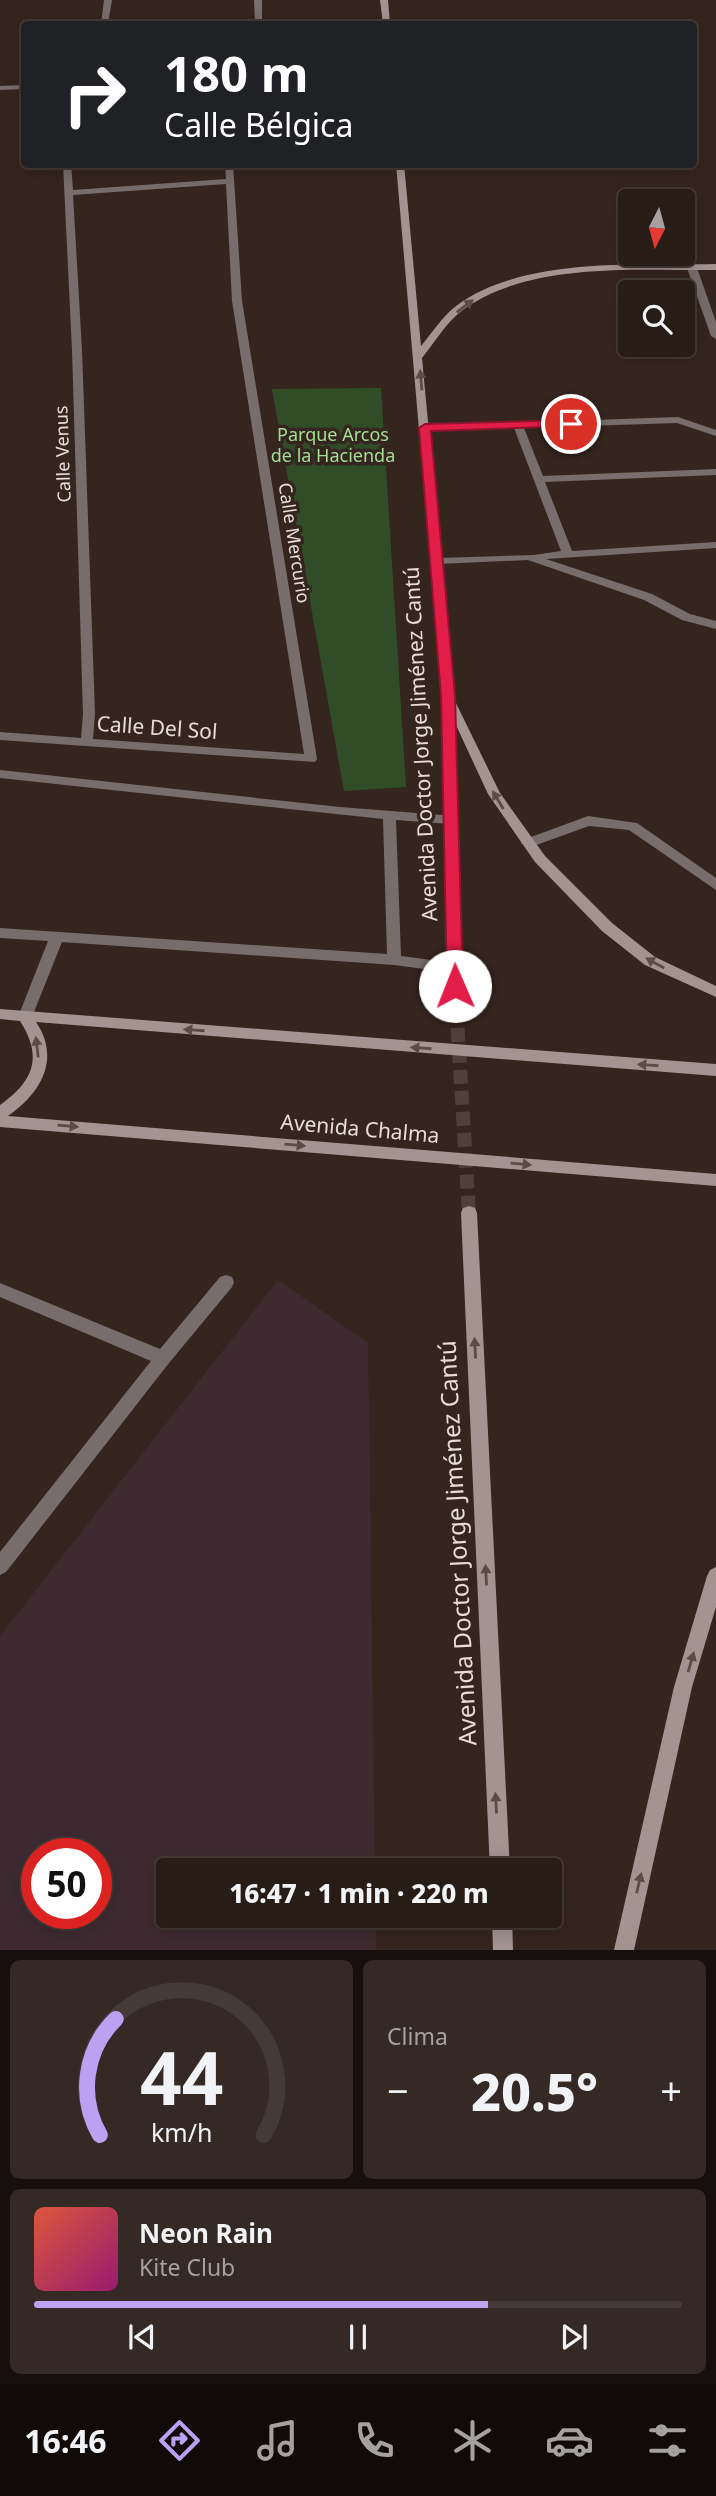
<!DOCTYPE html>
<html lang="es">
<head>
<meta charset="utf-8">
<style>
	:root { --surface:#281c17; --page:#342924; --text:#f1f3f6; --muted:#a5a1a1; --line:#443a36; --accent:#bca0f2 }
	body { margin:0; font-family:"Noto Sans",sans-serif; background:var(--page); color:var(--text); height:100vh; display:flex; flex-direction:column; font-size:26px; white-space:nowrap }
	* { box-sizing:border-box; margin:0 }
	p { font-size:23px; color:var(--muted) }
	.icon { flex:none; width:38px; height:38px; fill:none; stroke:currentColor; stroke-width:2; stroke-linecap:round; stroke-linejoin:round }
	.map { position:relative; height:1950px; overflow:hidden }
	.side { display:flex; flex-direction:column; gap:10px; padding:10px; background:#160f0d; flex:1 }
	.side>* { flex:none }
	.hud { position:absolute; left:21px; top:21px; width:676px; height:147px; border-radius:7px; box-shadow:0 4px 18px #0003,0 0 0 2px var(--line); background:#202124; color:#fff; overflow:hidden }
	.needle { width:46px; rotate:186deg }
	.tools { position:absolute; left:618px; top:189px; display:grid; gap:14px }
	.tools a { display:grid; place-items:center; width:77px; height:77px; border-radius:7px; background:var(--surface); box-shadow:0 4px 18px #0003,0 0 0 2px var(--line); font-size:35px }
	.speed { position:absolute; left:21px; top:1838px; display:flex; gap:14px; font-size:35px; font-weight:700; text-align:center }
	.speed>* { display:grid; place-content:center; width:91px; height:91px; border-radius:50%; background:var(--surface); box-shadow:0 4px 18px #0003,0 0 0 2px var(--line); line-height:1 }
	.speed .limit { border:10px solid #d22; background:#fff; color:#111 }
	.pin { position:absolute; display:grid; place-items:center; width:60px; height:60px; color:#fff; margin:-30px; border:4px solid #fff; border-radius:50%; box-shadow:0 2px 7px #0007 }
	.me { position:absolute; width:77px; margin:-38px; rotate:359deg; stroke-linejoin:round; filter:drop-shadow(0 0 5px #0008) }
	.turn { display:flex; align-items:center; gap:24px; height:147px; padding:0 28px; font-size:32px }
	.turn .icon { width:91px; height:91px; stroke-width:2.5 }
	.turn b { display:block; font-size:49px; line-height:60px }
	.big { font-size:52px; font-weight:800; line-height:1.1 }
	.side .widget { flex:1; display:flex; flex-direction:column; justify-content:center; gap:10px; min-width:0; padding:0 24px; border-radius:10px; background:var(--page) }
	.side .dial { align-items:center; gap:0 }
	.dial svg { height:182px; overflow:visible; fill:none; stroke:var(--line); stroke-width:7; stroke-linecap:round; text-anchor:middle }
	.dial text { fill:var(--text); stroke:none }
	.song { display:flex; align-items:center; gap:21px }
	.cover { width:84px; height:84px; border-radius:10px; background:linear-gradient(135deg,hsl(10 70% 55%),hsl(320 70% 35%)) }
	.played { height:7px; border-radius:4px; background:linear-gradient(90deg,var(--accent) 70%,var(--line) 70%) }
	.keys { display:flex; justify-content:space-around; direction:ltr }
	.heat { display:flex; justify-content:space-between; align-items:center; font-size:38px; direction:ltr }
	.side .tiles { flex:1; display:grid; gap:10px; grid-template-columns:1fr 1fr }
	.widget:last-child { grid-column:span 2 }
	.trip { position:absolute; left:156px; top:1858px; width:406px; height:70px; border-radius:7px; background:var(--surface); box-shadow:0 4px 18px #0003,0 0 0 2px var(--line); font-weight:800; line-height:70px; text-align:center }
	.menu { display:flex; height:112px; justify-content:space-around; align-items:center; background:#100b09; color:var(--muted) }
	.menu .icon { width:49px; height:49px }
	.menu .active { color:var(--accent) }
	.menu b { font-size:32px; color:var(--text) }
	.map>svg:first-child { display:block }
	.education { fill:#3e2b32; fill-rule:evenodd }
	.green { fill:#314d28 }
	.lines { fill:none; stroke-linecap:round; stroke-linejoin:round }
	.secondary-tunnel { stroke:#50403b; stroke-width:14; stroke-dasharray:14 7; stroke-linecap:butt }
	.lane { fill:#776d6c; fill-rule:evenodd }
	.street { fill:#776d6c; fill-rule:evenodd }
	.secondary { fill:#a39492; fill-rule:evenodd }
	.oneway { fill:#5c4c47 }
	.route { fill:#e11d48; stroke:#92132f; stroke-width:2 }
	.labels { text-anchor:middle; stroke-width:7; stroke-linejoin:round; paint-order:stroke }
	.far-park-label { font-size:18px; fill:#a4de93; stroke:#35251f }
	.far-street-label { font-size:18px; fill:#e7dcd8; stroke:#35251f }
	.street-label { font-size:21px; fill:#e7dcd8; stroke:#35251f }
	.near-street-label { font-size:24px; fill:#e7dcd8; stroke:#35251f }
</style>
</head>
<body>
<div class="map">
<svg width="716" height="1950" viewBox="0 0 716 1950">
	<rect width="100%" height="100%" fill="#35251f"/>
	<path class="education" d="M 278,1280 L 368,1343 L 375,1871 L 168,1871 L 168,1916 L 376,1916 L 376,1950 L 0,1950 L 0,1636 ZM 37,1853 L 96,1853 L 96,1913 L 37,1913 Z"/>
	<path class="green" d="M 381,388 L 406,787 L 344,791 L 272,389 Z"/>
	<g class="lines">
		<path class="secondary-tunnel" d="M 455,986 L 469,1213"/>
		<g class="lane">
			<path d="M 678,417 L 716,430 L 716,436 L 677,423 L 524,428 L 543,476 L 716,469 L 716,475 L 545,482 L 572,551 L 716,542 L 716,548 L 546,559 L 652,594 L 690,614 L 716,621 L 716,629 L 682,620 L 644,600 L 528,560 L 438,564 L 432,561 L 438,558 L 534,555 L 561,551 L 514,428 L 425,431 L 420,428 L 421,426 Z"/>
			<path d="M 0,770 L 340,807 L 455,816 L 456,819 L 450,824 L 396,820 L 401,956 L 455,963 L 462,968 L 455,973 L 394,965 L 62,942 L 32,1017 L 30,1021 L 20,1021 L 18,1017 L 48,941 L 0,938 L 0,928 L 387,954 L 383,819 L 0,778 Z"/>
			<path d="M 226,1275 L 232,1277 L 234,1282 L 232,1287 L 169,1363 L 6,1572 L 0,1575 L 0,1552 L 151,1361 L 0,1297 L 0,1283 L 160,1349 L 220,1277 Z"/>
		</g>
		<g class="street">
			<path d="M 104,0 L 112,0 L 108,24 L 101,24 Z"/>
			<path d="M 254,0 L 262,0 L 262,24 L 255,24 Z"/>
			<path d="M 24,85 L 24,89 L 0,90 L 0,86 Z"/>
			<path d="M 63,164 L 71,164 L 73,190 L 226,179 L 225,164 L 233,164 L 242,301 L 317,759 L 315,762 L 0,740 L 0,732 L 81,738 L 83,714 L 72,350 ZM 226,184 L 232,301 L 304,754 L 93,739 L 95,714 L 82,350 L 73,195 Z"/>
			<path d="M 689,266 L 697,268 L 716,322 L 716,339 L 711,336 L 687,268 Z"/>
			<path d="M 588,816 L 637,823 L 716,878 L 716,890 L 629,830 L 589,826 L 528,848 L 521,843 L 523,840 Z"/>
		</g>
		<g class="secondary">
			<path d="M 380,0 L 388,0 L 390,24 L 383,24 Z"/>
			<path d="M 396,164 L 404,164 L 421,346 C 432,333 442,317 456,306 C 524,256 636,266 716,264 L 716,270 C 637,271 532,261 464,309 C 447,321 435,342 422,358 L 454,699 L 500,793 L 545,856 L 612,923 L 655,957 L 716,986 L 716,997 L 645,965 L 602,931 L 535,862 L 488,794 L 455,723 L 462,986 L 460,990 L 450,990 L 448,986 L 442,695 Z"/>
			<path d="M 0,1009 L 716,1064 L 716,1076 L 36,1022 C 61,1059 41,1093 8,1116 L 716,1174 L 716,1186 L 0,1127 L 0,1105 C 34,1081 43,1057 20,1021 L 0,1019 Z"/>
			<path d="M 469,1206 L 475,1208 L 477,1213 L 510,1871 L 490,1871 L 461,1213 L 463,1208 Z"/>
			<path d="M 716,1567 L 716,1607 L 692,1687 L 634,1950 L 614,1950 L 674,1687 L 707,1576 L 710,1570 Z"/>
			<path d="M 492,1916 L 512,1916 L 513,1950 L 493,1950 Z"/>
		</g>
	</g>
	<defs><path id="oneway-solid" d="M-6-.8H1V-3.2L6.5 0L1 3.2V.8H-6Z" transform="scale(1.75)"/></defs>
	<g class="oneway">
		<use href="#oneway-solid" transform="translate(465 306) rotate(-37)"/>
		<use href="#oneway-solid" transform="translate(421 380) rotate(-95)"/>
		<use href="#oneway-solid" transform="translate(498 800) rotate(-121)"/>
		<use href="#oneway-solid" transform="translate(655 963) rotate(-151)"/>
		<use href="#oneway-solid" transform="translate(194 1030) rotate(-176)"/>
		<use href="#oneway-solid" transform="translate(37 1047) rotate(-97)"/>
		<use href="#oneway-solid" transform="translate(421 1048) rotate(-176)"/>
		<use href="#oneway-solid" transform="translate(648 1065) rotate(-176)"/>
		<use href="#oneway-solid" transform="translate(68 1126) rotate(5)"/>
		<use href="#oneway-solid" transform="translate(295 1145) rotate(5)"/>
		<use href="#oneway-solid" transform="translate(521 1164) rotate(5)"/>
		<use href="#oneway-solid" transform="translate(475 1348) rotate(-93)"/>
		<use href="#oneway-solid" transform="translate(486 1575) rotate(-93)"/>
		<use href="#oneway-solid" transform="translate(691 1662) rotate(-74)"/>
		<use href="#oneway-solid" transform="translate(496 1803) rotate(-93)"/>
		<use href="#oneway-solid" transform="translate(639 1883) rotate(-77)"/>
	</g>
	<path class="route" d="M 571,420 L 577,424 L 575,426 L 431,431 L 455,695 L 463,986 L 455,993 L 447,986 L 441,695 L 419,428 L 425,424 Z"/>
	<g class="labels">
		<g class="far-park-label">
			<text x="333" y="441">Parque Arcos<tspan x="333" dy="21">de la Hacienda</tspan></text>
		</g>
		<g class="far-street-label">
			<text transform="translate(63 454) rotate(-92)" y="6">Calle Venus</text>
			<text transform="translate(294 543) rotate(81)" y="6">Calle Mercurio</text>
		</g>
		<g class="street-label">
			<text transform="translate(157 728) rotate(4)" y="7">Calle Del Sol</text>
			<text transform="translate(421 744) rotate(-93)" y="7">Avenida Doctor Jorge Jiménez Cantú</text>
			<text transform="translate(360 1129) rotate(5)" y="7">Avenida Chalma</text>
		</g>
		<g class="near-street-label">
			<text transform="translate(458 1543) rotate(-93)" y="8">Avenida Doctor Jorge Jiménez Cantú</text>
		</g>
	</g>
</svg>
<div class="tools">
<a><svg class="needle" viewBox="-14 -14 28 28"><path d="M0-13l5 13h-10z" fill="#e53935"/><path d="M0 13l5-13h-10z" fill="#a5a1a1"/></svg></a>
<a><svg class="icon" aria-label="search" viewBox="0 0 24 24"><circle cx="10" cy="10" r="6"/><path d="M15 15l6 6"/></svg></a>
</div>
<div class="speed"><div class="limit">50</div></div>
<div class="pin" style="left:571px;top:424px;background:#d93025"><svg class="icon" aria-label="arrive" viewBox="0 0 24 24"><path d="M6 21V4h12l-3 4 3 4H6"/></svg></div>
<svg class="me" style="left:455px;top:986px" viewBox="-20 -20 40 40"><circle r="19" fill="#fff"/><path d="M0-13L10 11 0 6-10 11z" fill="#e11d48"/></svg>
<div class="trip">16:47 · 1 min · 220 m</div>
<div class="hud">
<div class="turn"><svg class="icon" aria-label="right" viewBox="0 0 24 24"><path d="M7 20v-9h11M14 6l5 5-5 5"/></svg><div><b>180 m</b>Calle Bélgica</div></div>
</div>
</div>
<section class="side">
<div class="tiles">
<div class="widget dial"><svg viewBox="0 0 100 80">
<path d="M14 69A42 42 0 1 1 86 69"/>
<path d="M14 69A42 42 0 0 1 21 18" stroke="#bca0f2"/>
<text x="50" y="56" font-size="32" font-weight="700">44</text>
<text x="50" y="72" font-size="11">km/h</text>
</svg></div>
<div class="widget"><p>Clima</p>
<div class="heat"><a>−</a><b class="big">20.5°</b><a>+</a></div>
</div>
<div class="widget">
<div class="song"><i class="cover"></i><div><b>Neon Rain</b><p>Kite Club</p></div></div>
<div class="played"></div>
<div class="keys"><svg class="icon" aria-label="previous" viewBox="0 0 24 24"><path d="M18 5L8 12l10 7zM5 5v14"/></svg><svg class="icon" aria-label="pause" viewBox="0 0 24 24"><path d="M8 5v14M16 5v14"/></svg><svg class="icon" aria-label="next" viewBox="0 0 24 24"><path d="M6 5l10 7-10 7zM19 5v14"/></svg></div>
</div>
</div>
</section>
<nav class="menu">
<b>16:46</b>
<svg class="icon active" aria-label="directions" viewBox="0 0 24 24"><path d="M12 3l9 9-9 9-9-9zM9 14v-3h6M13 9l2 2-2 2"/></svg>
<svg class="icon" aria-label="music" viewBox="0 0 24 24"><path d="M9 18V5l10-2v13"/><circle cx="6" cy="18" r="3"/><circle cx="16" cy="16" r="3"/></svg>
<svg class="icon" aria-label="phone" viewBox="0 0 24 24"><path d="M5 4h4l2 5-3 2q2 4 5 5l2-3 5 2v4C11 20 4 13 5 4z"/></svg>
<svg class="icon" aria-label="climate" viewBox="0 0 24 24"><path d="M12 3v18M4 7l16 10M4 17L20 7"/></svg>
<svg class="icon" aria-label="car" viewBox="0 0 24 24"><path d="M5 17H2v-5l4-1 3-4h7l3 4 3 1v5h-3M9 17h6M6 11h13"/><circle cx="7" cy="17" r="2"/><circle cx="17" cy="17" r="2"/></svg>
<svg class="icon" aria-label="filters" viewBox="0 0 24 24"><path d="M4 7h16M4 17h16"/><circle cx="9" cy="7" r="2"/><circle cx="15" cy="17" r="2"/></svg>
</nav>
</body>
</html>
